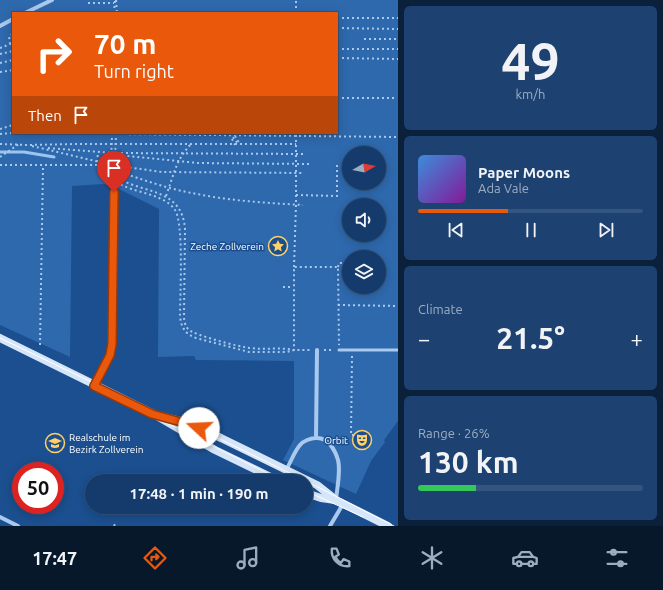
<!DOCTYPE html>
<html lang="en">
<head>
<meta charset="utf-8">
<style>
	:root { --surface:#143b6b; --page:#1d4271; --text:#f1f3f6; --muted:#9dadc1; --line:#33557e; --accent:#ea580c }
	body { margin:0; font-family:Ubuntu,sans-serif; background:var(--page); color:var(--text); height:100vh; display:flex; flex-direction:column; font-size:15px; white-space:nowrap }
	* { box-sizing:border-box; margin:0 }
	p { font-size:13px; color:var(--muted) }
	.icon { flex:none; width:22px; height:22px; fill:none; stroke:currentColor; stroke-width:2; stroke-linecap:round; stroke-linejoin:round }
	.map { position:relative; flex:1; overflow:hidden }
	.side { display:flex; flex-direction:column; gap:6px; padding:6px; background:#0b203b; width:265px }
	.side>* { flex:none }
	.banner { position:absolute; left:12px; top:12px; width:326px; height:122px; border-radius:0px; box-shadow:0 2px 10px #0003,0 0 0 1px var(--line); background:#ea580c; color:#fff; overflow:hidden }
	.needle { width:26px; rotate:81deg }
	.controls { position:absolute; left:342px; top:146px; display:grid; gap:8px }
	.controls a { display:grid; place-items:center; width:44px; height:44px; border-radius:50%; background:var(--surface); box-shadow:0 2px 10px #0003,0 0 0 1px var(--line); font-size:20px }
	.speed { position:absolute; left:12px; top:462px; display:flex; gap:8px; font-size:20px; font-weight:700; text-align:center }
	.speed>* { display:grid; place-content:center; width:52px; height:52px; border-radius:50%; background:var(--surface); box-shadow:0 2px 10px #0003,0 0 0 1px var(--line); line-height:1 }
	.speed .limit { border:6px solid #d22; background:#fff; color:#111 }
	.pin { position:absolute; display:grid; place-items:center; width:34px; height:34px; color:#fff; margin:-41px -17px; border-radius:50% 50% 50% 0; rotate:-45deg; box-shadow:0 0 4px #0007 }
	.pin .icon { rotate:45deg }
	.me { position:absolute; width:44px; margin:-22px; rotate:290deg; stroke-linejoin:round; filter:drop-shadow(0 0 3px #0008) }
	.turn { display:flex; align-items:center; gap:14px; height:84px; padding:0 16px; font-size:18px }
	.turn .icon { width:52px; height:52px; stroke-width:2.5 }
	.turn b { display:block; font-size:28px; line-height:34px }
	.then { display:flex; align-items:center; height:38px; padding:0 16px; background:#0003; gap:8px; font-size:15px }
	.big { font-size:30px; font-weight:700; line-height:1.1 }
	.side .card { flex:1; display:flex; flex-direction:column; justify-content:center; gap:6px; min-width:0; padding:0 14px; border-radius:6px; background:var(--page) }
	.side .dial { align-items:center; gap:0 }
	.dial b { font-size:52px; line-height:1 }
	.song { display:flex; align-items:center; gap:12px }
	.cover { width:48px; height:48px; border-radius:6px; background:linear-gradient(135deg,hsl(210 70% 55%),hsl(290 70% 35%)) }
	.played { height:4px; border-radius:2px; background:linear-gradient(90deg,var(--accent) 40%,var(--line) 40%) }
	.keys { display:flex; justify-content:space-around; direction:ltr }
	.heat { display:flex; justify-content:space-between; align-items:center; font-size:22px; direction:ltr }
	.charge { height:6px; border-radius:3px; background:linear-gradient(90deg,#34c759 26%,var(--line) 0) }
	.trip { position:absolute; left:85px; top:474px; width:228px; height:40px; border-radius:20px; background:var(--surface); box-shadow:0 2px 10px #0003,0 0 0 1px var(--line); font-weight:700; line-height:40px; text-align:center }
	.dock { display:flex; height:64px; justify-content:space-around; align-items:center; background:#08182b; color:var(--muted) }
	.dock .icon { width:28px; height:28px }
	.dock .current { color:var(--accent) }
	.dock b { font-size:18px; color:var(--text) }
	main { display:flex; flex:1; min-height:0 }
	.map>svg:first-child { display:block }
	.green { fill:#2e69ad; fill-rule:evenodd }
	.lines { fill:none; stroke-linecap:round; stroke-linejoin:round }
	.stream { stroke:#9cc4f0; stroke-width:3 }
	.path { stroke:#a9c9ee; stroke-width:2; stroke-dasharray:2 3; stroke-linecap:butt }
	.service { stroke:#a9c9ee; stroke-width:3 }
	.minor { stroke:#a9c9ee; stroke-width:4 }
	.secondary { stroke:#d6e6fa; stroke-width:8 }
	.tram { stroke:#fff; stroke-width:1 }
	.route-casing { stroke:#983908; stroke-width:10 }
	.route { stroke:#ea580c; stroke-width:7 }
	.labels { text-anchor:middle; stroke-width:3; stroke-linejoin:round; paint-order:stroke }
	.poi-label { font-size:10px; fill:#fff; stroke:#1b4f8f; text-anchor:end }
</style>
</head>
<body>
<main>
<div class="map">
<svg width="398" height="526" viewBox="0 0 398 526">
	<rect width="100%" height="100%" fill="#1b4f8f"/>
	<path class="green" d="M 0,0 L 398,0 L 398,421 L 384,440 L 385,442 L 371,461 L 356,494 L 283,460 L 294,439 L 294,361 L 196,360 L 194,356 L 158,357 L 159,209 L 113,186 L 103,184 L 72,186 L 70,357 L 0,325 ZM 13,13 L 337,13 L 337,133 L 13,133 ZM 349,153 L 379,153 L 379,183 L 349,183 ZM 349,205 L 379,205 L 379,235 L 349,235 ZM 349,257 L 379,257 L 379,287 L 349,287 Z"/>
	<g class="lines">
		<path class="stream" d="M 0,152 L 24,152 L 54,157"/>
		<g class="path">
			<path d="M 116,0 L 117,13"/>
			<path d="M 88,3 L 114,3"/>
			<path d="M 114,13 L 115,0"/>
			<path d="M 296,13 L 296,0"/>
			<path d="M 337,18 L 398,18"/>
			<path d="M 337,28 L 398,29"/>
			<path d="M 364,39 L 398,39"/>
			<path d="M 10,44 L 9,36 L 13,34"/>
			<path d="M 0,48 L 13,43"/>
			<path d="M 337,49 L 398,49"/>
			<path d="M 0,54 L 13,51"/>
			<path d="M 337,58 L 398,59"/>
			<path d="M 0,63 L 13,60"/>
			<path d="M 0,72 L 13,70"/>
			<path d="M 337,98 L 396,98"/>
			<path d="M 0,129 L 13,125"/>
			<path d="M 24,133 L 396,137"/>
			<path d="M 112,133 C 112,144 110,166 113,176 C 118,193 162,190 175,210 C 184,223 180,295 180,316 C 181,327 185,334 196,338 L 249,352 L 287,352 L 294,350 L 310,350"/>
			<path d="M 116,133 C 116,145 113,168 118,178 C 144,194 182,188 185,229 L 184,314 C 184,319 184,324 188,329 C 193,335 240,347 250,348 C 265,350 280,347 294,350 L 294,267 L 338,267 L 339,345"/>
			<path d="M 230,133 L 238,144"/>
			<path d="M 0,134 L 13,133"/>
			<path d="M 235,136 L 240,144"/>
			<path d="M 232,139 L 235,145"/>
			<path d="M 0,144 L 28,145 L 78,144 L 296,144"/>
			<path d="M 32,146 L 112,165 L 162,172 L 304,173"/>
			<path d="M 48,148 L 113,153 L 118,155 L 198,163 L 310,164"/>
			<path d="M 116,153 L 304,154"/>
			<path d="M 0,157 L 19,144"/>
			<path d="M 97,162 L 98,153"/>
			<path d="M 0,165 L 109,165"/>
			<path d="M 112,169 C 140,179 168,189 197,194 C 232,201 268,203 303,205"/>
			<path d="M 296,195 L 337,196 L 337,164"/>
			<path d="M 166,196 C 174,175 175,161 191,144"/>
			<path d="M 294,267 L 296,204 L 296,133"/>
			<path d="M 338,267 L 339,263 L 349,263"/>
			<path d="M 283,287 L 293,287"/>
			<path d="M 338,305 L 398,306"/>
			<path d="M 40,345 L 43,166"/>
			<path d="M 324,350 L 334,350"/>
			<path d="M 352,356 L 351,435 L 371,435"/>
			<path d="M 114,526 L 115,524"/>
		</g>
		<g class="service">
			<path d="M 339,350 L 398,350"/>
			<path d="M 95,384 L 110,355 L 112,344 L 114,192"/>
		</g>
		<g class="minor">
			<path d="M 25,13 L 52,0"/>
			<path d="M 0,26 L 13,19"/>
			<path d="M 316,438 L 317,350"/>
			<path d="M 286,470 C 291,462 294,452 300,445 C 303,441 311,438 316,438 C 328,437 335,450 338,460 C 341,471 337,488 336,500"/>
			<path d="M 0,517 L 18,526"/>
			<path d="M 330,526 L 343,504"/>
		</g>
		<g class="secondary">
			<path d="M 0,338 L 152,413 L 215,450 L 279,481"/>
			<path d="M 160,416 L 188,423 L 221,438 L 317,485 L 336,500 L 388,526"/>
			<path d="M 306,493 L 321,498 L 335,500"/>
		</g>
		<g class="tram">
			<path d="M 0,338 L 131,401 L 220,439 L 306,481"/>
			<path d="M 157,418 L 283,481"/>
			<path d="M 306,481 L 394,526"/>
			<path d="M 306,491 L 363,517"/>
		</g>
	</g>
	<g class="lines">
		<g class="route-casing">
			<path id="route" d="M 114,192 L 112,344 L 110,355 L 94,386 L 152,414 L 188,424 L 199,428"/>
		</g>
		<use href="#route" class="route"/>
	</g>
	<defs>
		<g id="sight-ring" transform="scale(1)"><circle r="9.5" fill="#1b4f8f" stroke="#ffd166" stroke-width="1.5"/><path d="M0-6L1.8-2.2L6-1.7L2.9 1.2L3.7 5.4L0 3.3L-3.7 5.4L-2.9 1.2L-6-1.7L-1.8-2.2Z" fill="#ffd166"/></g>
		<g id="theatre-ring" transform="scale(1)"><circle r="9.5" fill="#1b4f8f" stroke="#ffd166" stroke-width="1.5"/><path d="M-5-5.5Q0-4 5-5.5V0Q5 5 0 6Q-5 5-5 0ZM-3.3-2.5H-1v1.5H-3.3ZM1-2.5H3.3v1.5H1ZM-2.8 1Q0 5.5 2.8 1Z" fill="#ffd166"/></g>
		<g id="school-ring" transform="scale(1)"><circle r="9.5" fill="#1b4f8f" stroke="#ffd166" stroke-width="1.5"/><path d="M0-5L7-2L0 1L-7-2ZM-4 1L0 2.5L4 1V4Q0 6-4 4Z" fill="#ffd166"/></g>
	</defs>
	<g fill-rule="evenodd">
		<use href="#sight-ring" x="278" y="246"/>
		<use href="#theatre-ring" x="362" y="440"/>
		<use href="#school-ring" x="55" y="443"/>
	</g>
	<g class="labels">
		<g class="poi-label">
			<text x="264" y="250">Zeche Zollverein</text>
			<text x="69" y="441" text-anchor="start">Realschule im<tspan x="69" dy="12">Bezirk Zollverein</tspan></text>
			<text x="348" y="444">Orbit</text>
		</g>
	</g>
</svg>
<div class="controls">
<a><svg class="needle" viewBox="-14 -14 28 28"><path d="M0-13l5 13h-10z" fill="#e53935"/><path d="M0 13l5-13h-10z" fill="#9dadc1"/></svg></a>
<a><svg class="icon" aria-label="sound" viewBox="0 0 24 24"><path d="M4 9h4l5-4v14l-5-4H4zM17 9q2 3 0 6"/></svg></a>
<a><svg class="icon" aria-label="layers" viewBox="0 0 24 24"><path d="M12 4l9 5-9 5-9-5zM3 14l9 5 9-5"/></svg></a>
</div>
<div class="speed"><div class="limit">50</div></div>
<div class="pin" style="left:114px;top:192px;background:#d93025"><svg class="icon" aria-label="arrive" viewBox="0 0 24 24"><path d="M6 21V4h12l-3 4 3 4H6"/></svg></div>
<svg class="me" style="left:199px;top:428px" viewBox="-20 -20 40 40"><circle r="19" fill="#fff"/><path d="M0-13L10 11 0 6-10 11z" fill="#ea580c"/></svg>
<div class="trip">17:48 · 1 min · 190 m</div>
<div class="banner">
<div class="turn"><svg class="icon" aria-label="right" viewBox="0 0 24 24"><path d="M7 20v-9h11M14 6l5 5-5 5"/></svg><div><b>70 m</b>Turn right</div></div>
<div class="then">Then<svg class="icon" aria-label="arrive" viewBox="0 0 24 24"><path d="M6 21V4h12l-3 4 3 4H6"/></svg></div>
</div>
</div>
<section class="side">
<div class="card dial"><b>49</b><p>km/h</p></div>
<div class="card">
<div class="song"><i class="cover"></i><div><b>Paper Moons</b><p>Ada Vale</p></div></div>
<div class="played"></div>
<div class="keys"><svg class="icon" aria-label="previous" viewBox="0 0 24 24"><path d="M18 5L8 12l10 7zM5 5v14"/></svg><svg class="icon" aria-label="pause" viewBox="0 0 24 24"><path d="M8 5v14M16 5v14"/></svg><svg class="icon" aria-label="next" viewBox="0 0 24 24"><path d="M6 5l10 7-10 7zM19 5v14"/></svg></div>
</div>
<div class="card"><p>Climate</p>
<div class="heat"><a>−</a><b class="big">21.5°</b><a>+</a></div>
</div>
<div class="card"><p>Range · 26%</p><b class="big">130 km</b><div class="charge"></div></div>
</section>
</main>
<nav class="dock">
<b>17:47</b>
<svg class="icon current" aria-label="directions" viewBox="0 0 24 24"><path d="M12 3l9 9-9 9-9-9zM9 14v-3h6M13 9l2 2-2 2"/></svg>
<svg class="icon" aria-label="music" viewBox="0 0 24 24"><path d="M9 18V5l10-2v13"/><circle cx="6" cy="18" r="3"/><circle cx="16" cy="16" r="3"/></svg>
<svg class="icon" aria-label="phone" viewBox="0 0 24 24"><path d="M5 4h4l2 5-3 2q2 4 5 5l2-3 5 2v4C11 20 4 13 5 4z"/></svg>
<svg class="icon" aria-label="climate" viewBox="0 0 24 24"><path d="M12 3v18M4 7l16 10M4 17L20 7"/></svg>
<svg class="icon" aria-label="car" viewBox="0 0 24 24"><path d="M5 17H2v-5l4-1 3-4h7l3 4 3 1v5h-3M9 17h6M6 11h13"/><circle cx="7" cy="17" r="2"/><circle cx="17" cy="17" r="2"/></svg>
<svg class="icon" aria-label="filters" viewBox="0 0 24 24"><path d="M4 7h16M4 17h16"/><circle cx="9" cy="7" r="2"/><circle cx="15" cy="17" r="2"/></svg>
</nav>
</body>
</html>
